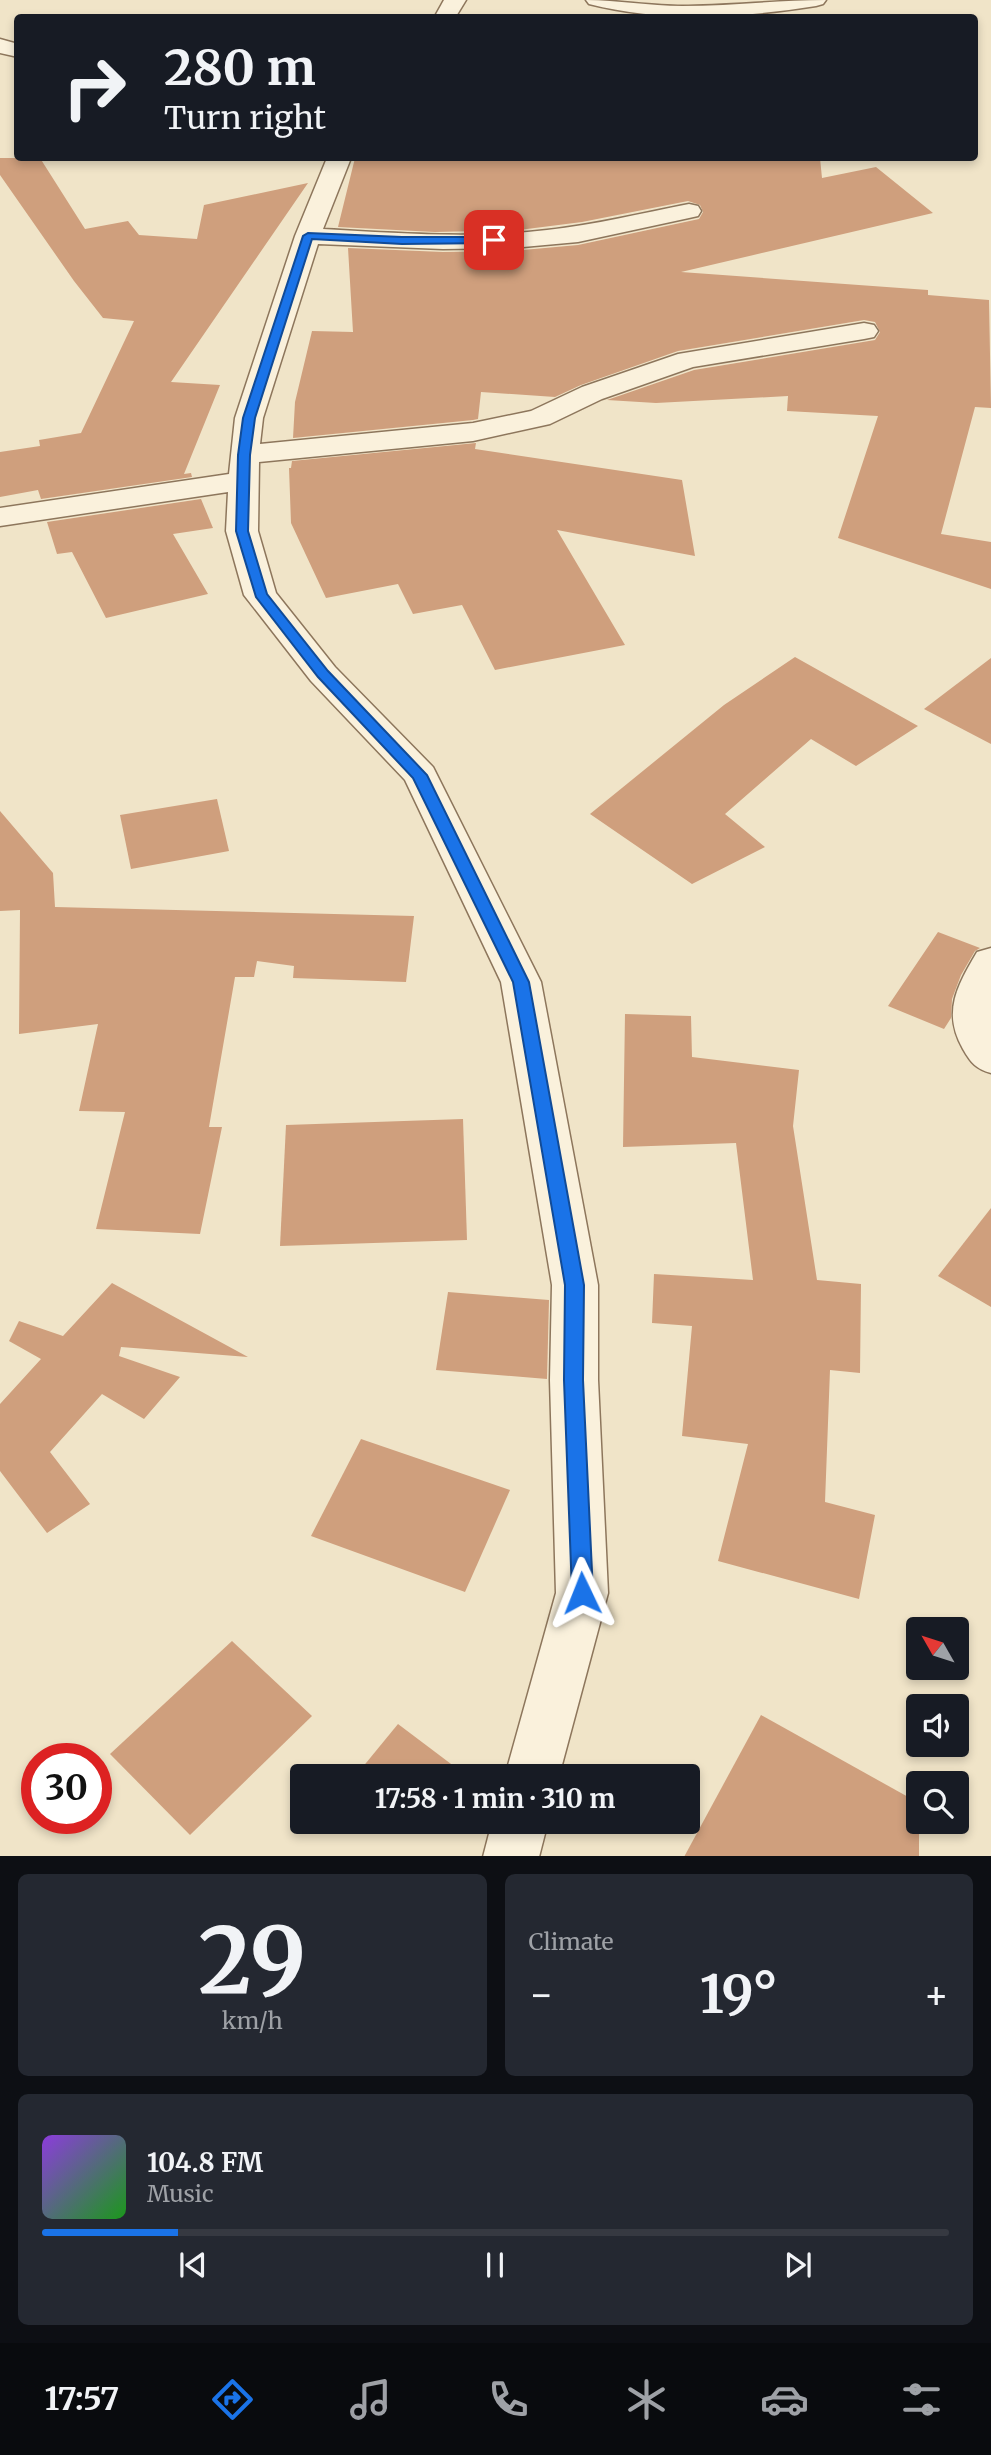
<!DOCTYPE html>
<html lang="en">
<head>
<meta charset="utf-8">
<style>
	:root { --surface:#171b24; --page:#242831; --text:#f1f3f6; --muted:#9ea1a6; --line:#363941; --accent:#1a73e8 }
	body { margin:0; font-family:Merriweather,serif; background:var(--page); color:var(--text); height:100vh; display:flex; flex-direction:column; font-size:26px; white-space:nowrap }
	* { box-sizing:border-box; margin:0 }
	p { font-size:23px; color:var(--muted) }
	.icon { flex:none; width:38px; height:38px; fill:none; stroke:currentColor; stroke-width:2; stroke-linecap:round; stroke-linejoin:round }
	.map { position:relative; height:1856px; overflow:hidden }
	.sheet { display:flex; flex-direction:column; gap:18px; padding:18px; background:#0d0f14; flex:1 }
	.sheet>* { flex:none }
	.top-card { position:absolute; left:14px; top:14px; width:964px; height:147px; border-radius:7px; box-shadow:0 4px 10px #0003; background:#171b24; color:var(--text); overflow:hidden }
	.needle { width:46px; rotate:309deg }
	.controls { position:absolute; left:906px; top:1617px; display:grid; gap:14px }
	.controls a { display:grid; place-items:center; width:63px; height:63px; border-radius:7px; background:var(--surface); box-shadow:0 4px 10px #0003; font-size:35px }
	.speed { position:absolute; left:21px; top:1743px; display:flex; gap:14px; font-size:35px; font-weight:700; text-align:center }
	.speed>* { display:grid; place-content:center; width:91px; height:91px; border-radius:50%; background:var(--surface); box-shadow:0 4px 10px #0003; line-height:1 }
	.speed .limit { border:10px solid #d22; background:#fff; color:#111 }
	.pin { position:absolute; display:grid; place-items:center; width:60px; height:60px; color:#fff; margin:-30px; border-radius:14px; box-shadow:0 4px 10px #0006 }
	.me { position:absolute; width:77px; margin:-38px; rotate:358deg; stroke-linejoin:round; filter:drop-shadow(0 0 5px #0008) }
	.turn { display:flex; align-items:center; gap:24px; height:147px; padding:0 35px; font-size:32px }
	.turn .icon { width:91px; height:91px; stroke-width:2.5 }
	.turn b { display:block; font-size:49px; line-height:60px }
	.big { font-size:52px; font-weight:700; line-height:1.1 }
	.sheet .widget { flex:1; display:flex; flex-direction:column; justify-content:center; gap:10px; min-width:0; padding:0 24px; border-radius:10px; background:var(--page) }
	.sheet .dial { align-items:center; gap:0 }
	.dial b { font-size:91px; line-height:1 }
	.song { display:flex; align-items:center; gap:21px }
	.cover { width:84px; height:84px; border-radius:10px; background:linear-gradient(135deg,hsl(270 70% 55%),hsl(120 70% 35%)) }
	.played { height:7px; border-radius:4px; background:linear-gradient(90deg,var(--accent) 15%,var(--line) 15%) }
	.keys { display:flex; justify-content:space-around; direction:ltr }
	.heat { display:flex; justify-content:space-between; align-items:center; font-size:38px; direction:ltr }
	.sheet .tiles { flex:1; display:grid; gap:18px; grid-template-columns:1fr 1fr }
	.widget:last-child { grid-column:span 2 }
	.trip { position:absolute; left:290px; top:1764px; width:410px; height:70px; border-radius:7px; background:var(--surface); box-shadow:0 4px 10px #0003; font-weight:700; line-height:70px; text-align:center }
	.dock { display:flex; height:112px; justify-content:space-around; align-items:center; background:#090b0e; color:var(--muted) }
	.dock .icon { width:49px; height:49px }
	.dock .selected { color:var(--accent) }
	.dock b { font-size:32px; color:var(--text) }
	.map>svg:first-child { display:block }
	.building { fill:#cf9f7d }
	.lines { fill:none; stroke-linecap:round; stroke-linejoin:round }
	.minor-casing { stroke:#8d765c; stroke-width:3 }
	.minor { fill:#faf1dc; fill-rule:evenodd }
	.route { fill:#1a73e8; stroke:#114b97; stroke-width:2 }
</style>
</head>
<body>
<div class="map">
<svg width="991" height="1857" viewBox="0 0 991 1857">
	<rect width="100%" height="100%" fill="#f0e4c8"/>
	<g class="building">
		<path d="M 0,158 L 40,158 L 85,229 L 128,221 L 139,235 L 197,239 L 204,205 L 308,183 L 171,382 L 220,385 L 184,474 L 191,473 L 192,477 L 41,499 L 38,490 L 0,497 L 0,452 L 40,446 L 39,440 L 81,433 L 134,321 L 103,318 L 74,281 L 0,175 Z"/>
		<path d="M 355,158 L 820,158 L 822,178 L 876,167 L 933,213 L 681,272 L 928,290 L 928,295 L 989,300 L 991,408 L 975,407 L 941,534 L 991,542 L 991,589 L 838,538 L 878,416 L 787,411 L 788,396 L 656,403 L 607,400 L 694,370 L 875,340 L 880,332 L 875,322 L 864,320 L 678,351 L 581,385 L 555,397 L 481,392 L 478,419 L 473,420 L 293,438 L 295,402 L 312,331 L 353,332 L 348,248 L 443,252 L 512,251 L 578,245 L 699,219 L 703,212 L 700,205 L 688,201 L 582,222 L 519,230 L 435,232 L 338,227 Z"/>
		<path d="M 476,443 L 475,449 L 682,480 L 695,556 L 557,530 L 625,645 L 495,670 L 462,605 L 413,614 L 398,584 L 326,598 L 291,523 L 289,468 L 291,468 L 292,461 Z"/>
		<path d="M 201,499 L 213,528 L 173,534 L 208,594 L 106,618 L 72,552 L 57,554 L 47,522 Z"/>
		<path d="M 795,657 L 918,726 L 856,766 L 811,739 L 725,814 L 765,847 L 692,884 L 590,814 L 724,705 Z"/>
		<path d="M 991,658 L 991,744 L 924,709 Z"/>
		<path d="M 217,799 L 229,851 L 131,869 L 120,815 Z"/>
		<path d="M 0,811 L 53,873 L 55,907 L 414,916 L 406,982 L 293,978 L 294,966 L 257,961 L 254,977 L 235,977 L 209,1127 L 222,1127 L 200,1234 L 96,1229 L 125,1112 L 79,1111 L 98,1024 L 19,1034 L 20,910 L 0,911 Z"/>
		<path d="M 938,932 L 980,948 L 975,951 L 961,975 L 952,999 L 951,1018 L 944,1029 L 888,1006 Z"/>
		<path d="M 625,1014 L 691,1016 L 692,1057 L 799,1070 L 793,1126 L 817,1280 L 861,1284 L 860,1373 L 830,1370 L 825,1502 L 875,1515 L 859,1599 L 718,1561 L 748,1444 L 682,1436 L 692,1326 L 652,1323 L 654,1274 L 753,1280 L 736,1143 L 623,1147 Z"/>
		<path d="M 463,1119 L 467,1240 L 280,1246 L 286,1125 Z"/>
		<path d="M 991,1208 L 991,1307 L 938,1276 Z"/>
		<path d="M 112,1283 L 248,1357 L 121,1347 L 119,1356 L 180,1377 L 144,1419 L 102,1394 L 50,1452 L 90,1504 L 47,1533 L 0,1471 L 0,1404 L 41,1359 L 9,1341 L 19,1321 L 63,1336 Z"/>
		<path d="M 448,1292 L 549,1300 L 547,1379 L 436,1370 Z"/>
		<path d="M 361,1439 L 510,1490 L 465,1592 L 311,1536 Z"/>
		<path d="M 232,1641 L 312,1716 L 190,1835 L 110,1754 Z"/>
		<path d="M 761,1715 L 919,1803 L 919,1857 L 684,1857 Z"/>
		<path d="M 398,1724 L 467,1776 L 361,1776 L 357,1774 Z"/>
	</g>
	<g class="lines">
		<g class="minor-casing">
			<g id="minor">
				<path d="M 444,0 L 466,0 L 455,18 L 434,18 Z"/>
				<path d="M 586,0 C 618,0 649,6 682,6 C 730,6 778,0 826,0 L 823,4 L 816,6 C 739,18 665,23 589,4 Z"/>
				<path d="M 0,39 L 18,44 L 18,57 L 0,53 Z"/>
				<path d="M 327,158 L 351,158 L 323,229 C 398,233 473,239 547,230 C 595,225 642,213 689,204 L 698,206 L 701,211 L 698,216 L 689,218 L 578,242 L 512,248 L 443,249 L 318,244 L 263,418 L 260,444 L 473,423 L 531,411 L 582,387 L 678,354 L 864,323 L 874,325 L 878,331 L 874,337 L 864,339 L 693,367 L 602,399 L 550,424 L 473,441 L 259,462 L 258,531 L 276,593 L 335,667 L 433,767 L 541,982 L 598,1285 L 598,1380 L 608,1593 L 559,1776 L 505,1776 L 556,1593 L 550,1380 L 552,1285 L 501,982 L 405,780 L 311,681 L 244,595 L 226,531 L 228,492 L 0,526 L 0,508 L 229,474 L 235,418 L 295,236 Z"/>
				<path d="M 991,948 L 991,1073 C 976,1069 971,1063 963,1049 C 942,1012 957,986 977,952 Z"/>
				<path d="M 492,1822 L 548,1822 L 539,1857 L 483,1857 Z"/>
			</g>
		</g>
		<use href="#minor" class="minor"/>
	</g>
	<path class="route" d="M 308,233 L 402,237 L 494,237 L 500,240 L 494,243 L 402,244 L 312,239 L 255,418 L 250,455 L 248,531 L 267,594 L 328,671 L 427,775 L 529,982 L 584,1285 L 583,1380 L 593,1593 L 590,1600 L 582,1603 L 575,1600 L 572,1593 L 564,1380 L 565,1285 L 513,982 L 413,778 L 318,677 L 256,597 L 236,531 L 238,455 L 243,418 L 303,236 Z"/>
</svg>
<div class="controls">
<a><svg class="needle" viewBox="-14 -14 28 28"><path d="M0-13l5 13h-10z" fill="#e53935"/><path d="M0 13l5-13h-10z" fill="#9ea1a6"/></svg></a>
<a><svg class="icon" aria-label="sound" viewBox="0 0 24 24"><path d="M4 9h4l5-4v14l-5-4H4zM17 9q2 3 0 6"/></svg></a>
<a><svg class="icon" aria-label="search" viewBox="0 0 24 24"><circle cx="10" cy="10" r="6"/><path d="M15 15l6 6"/></svg></a>
</div>
<div class="speed"><div class="limit">30</div></div>
<div class="pin" style="left:494px;top:240px;background:#d93025"><svg class="icon" aria-label="arrive" viewBox="0 0 24 24"><path d="M6 21V4h12l-3 4 3 4H6"/></svg></div>
<svg class="me" style="left:582px;top:1593px" viewBox="-20 -20 40 40"><path d="M0-17L14 15 0 8-14 15z" fill="#1a73e8" stroke="#fff" stroke-width="4"/></svg>
<div class="trip">17:58 · 1 min · 310 m</div>
<div class="top-card">
<div class="turn"><svg class="icon" aria-label="right" viewBox="0 0 24 24"><path d="M7 20v-9h11M14 6l5 5-5 5"/></svg><div><b>280 m</b>Turn right</div></div>
</div>
</div>
<section class="sheet">
<div class="tiles">
<div class="widget dial"><b>29</b><p>km/h</p></div>
<div class="widget"><p>Climate</p>
<div class="heat"><a>−</a><b class="big">19°</b><a>+</a></div>
</div>
<div class="widget">
<div class="song"><i class="cover"></i><div><b>104.8 FM</b><p>Music</p></div></div>
<div class="played"></div>
<div class="keys"><svg class="icon" aria-label="previous" viewBox="0 0 24 24"><path d="M18 5L8 12l10 7zM5 5v14"/></svg><svg class="icon" aria-label="pause" viewBox="0 0 24 24"><path d="M8 5v14M16 5v14"/></svg><svg class="icon" aria-label="next" viewBox="0 0 24 24"><path d="M6 5l10 7-10 7zM19 5v14"/></svg></div>
</div>
</div>
</section>
<nav class="dock">
<b>17:57</b>
<svg class="icon selected" aria-label="directions" viewBox="0 0 24 24"><path d="M12 3l9 9-9 9-9-9zM9 14v-3h6M13 9l2 2-2 2"/></svg>
<svg class="icon" aria-label="music" viewBox="0 0 24 24"><path d="M9 18V5l10-2v13"/><circle cx="6" cy="18" r="3"/><circle cx="16" cy="16" r="3"/></svg>
<svg class="icon" aria-label="phone" viewBox="0 0 24 24"><path d="M5 4h4l2 5-3 2q2 4 5 5l2-3 5 2v4C11 20 4 13 5 4z"/></svg>
<svg class="icon" aria-label="climate" viewBox="0 0 24 24"><path d="M12 3v18M4 7l16 10M4 17L20 7"/></svg>
<svg class="icon" aria-label="car" viewBox="0 0 24 24"><path d="M5 17H2v-5l4-1 3-4h7l3 4 3 1v5h-3M9 17h6M6 11h13"/><circle cx="7" cy="17" r="2"/><circle cx="17" cy="17" r="2"/></svg>
<svg class="icon" aria-label="filters" viewBox="0 0 24 24"><path d="M4 7h16M4 17h16"/><circle cx="9" cy="7" r="2"/><circle cx="15" cy="17" r="2"/></svg>
</nav>
</body>
</html>
